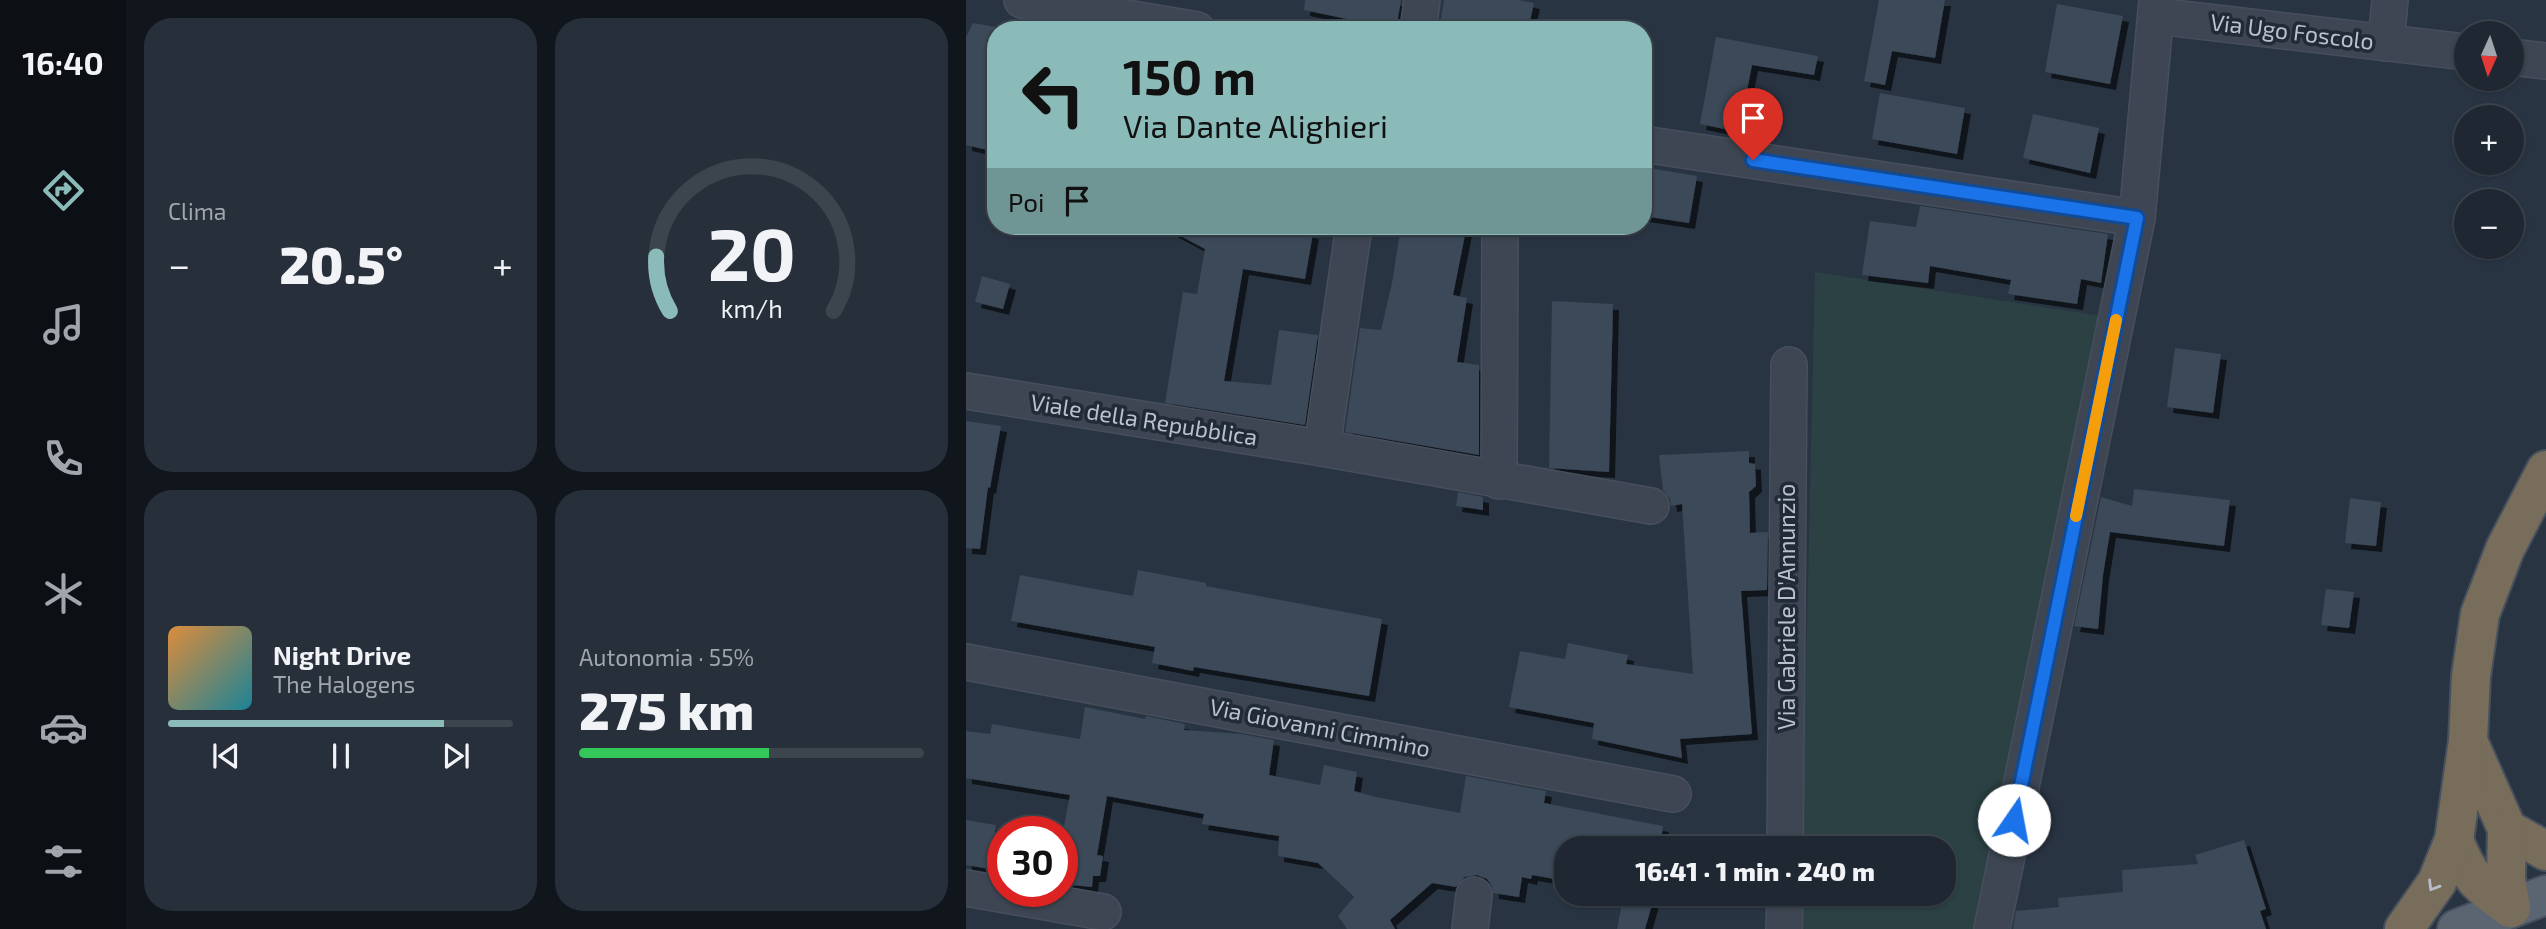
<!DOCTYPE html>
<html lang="it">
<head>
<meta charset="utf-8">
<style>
	:root { --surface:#1f2732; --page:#272f3a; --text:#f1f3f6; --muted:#a1a5ac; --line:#3c444d; --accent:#8bbbb9 }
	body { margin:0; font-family:"Exo 2",sans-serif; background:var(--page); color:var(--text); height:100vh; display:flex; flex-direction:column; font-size:26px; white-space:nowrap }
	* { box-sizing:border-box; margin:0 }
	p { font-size:23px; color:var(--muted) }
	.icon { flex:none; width:38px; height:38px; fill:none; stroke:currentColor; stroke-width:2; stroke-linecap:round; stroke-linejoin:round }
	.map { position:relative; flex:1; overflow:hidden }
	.sheet { display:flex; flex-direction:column; gap:18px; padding:18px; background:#11151c; width:840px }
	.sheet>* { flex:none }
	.guide { position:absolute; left:21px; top:21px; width:665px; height:214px; border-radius:28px; box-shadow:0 2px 5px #0004,0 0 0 2px var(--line); background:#8bbbb9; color:#111; overflow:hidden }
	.needle { width:46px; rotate:183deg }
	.controls { position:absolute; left:1488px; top:21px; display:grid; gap:14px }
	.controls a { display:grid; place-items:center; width:70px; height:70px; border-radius:50%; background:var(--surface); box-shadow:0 2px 5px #0004,0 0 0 2px var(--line); font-size:35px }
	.speed { position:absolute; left:21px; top:816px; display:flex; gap:14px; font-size:35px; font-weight:700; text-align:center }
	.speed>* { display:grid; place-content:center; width:91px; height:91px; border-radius:50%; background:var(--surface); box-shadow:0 2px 5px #0004,0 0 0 2px var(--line); line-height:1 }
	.speed .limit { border:10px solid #d22; background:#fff; color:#111 }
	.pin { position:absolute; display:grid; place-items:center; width:60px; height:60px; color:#fff; margin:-72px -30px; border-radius:50% 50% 50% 0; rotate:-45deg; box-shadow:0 0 7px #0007 }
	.pin .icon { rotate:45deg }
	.me { position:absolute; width:77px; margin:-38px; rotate:12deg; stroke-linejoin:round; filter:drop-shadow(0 0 5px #0008) }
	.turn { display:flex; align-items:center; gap:24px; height:147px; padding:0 21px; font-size:32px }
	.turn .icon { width:91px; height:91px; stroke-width:2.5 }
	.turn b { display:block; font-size:49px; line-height:60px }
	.then { display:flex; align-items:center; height:66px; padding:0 21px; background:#0003; gap:14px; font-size:26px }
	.big { font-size:52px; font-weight:800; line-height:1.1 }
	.sheet .card { flex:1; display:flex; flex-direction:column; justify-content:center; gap:10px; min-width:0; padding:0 24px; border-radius:28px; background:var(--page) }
	.sheet .dial { align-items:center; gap:0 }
	.dial svg { height:182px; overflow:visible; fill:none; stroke:var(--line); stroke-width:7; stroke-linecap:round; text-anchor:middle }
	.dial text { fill:var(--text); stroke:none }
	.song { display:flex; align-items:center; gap:21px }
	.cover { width:84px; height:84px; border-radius:10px; background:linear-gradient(135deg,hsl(30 70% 55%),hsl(190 70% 35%)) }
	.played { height:7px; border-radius:4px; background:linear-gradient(90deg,var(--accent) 80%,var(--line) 80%) }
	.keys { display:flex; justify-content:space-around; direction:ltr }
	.heat { display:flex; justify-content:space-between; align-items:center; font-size:38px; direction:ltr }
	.charge { height:10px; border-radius:5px; background:linear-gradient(90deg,#34c759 55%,var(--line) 0) }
	.sheet .tiles { flex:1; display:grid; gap:18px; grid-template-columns:repeat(2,1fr) }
	.trip { position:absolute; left:588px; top:836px; width:402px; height:70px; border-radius:28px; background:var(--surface); box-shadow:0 2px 5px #0004,0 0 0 2px var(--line); font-weight:800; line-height:70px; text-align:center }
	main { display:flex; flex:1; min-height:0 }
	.tabs { display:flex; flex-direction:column; width:126px; justify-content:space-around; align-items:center; background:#0c1014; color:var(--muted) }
	.tabs .icon { width:49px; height:49px }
	.tabs .current { color:var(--accent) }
	.tabs b { font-size:32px; color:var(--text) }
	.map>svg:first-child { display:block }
	.green { fill:#2b4144 }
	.building { fill:#3b4858; filter:url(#shadow) }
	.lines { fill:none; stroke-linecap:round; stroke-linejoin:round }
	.minor-casing { stroke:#474f5c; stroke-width:38 }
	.major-casing { stroke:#474f5c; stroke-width:42 }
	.highway-casing { stroke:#47515d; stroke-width:42 }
	.minor { stroke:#3d4652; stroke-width:35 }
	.major { stroke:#5b6572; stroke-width:38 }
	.highway { stroke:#786c5a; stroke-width:38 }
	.oneway { stroke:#b7bdc6 }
	.route-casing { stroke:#114b97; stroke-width:18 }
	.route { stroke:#1a73e8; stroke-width:12 }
	.slow { stroke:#f59e0b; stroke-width:12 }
	.labels { text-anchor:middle; stroke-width:7; stroke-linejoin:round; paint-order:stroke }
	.street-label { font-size:23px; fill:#bac1cc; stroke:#212b38 }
</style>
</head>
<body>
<main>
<nav class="tabs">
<b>16:40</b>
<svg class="icon current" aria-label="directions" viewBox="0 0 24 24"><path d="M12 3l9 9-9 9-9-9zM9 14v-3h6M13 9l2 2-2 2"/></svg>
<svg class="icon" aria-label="music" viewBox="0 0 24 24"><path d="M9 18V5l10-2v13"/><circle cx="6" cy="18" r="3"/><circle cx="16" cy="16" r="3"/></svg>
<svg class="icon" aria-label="phone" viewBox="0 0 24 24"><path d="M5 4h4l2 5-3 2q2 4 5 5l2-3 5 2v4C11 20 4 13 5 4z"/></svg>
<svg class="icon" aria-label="climate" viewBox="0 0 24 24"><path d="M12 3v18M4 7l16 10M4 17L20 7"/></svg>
<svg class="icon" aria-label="car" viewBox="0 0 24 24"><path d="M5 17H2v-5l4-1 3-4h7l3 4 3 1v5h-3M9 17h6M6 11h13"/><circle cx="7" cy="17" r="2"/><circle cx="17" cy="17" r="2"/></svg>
<svg class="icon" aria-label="filters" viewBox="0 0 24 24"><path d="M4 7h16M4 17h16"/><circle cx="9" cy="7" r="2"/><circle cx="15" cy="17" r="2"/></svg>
</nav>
<section class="sheet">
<div class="tiles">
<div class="card"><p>Clima</p>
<div class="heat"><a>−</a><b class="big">20.5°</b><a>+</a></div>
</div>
<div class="card dial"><svg viewBox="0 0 100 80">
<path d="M14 69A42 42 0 1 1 86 69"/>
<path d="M14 69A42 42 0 0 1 8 45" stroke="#8bbbb9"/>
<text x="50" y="56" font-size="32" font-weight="700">20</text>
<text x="50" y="72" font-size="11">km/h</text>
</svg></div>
<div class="card">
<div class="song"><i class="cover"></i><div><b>Night Drive</b><p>The Halogens</p></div></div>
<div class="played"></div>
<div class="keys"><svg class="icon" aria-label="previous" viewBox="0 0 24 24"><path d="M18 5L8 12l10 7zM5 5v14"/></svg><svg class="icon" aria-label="pause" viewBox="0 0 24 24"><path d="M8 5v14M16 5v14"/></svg><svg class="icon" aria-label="next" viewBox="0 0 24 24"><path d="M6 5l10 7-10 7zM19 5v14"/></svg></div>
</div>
<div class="card"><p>Autonomia · 55%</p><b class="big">275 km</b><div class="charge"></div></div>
</div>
</section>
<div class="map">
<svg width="1580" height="929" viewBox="0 0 1580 929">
	<defs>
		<filter id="shadow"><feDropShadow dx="6" dy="6" stdDeviation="0" flood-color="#0009"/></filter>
	</defs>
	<rect width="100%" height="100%" fill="#293443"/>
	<path class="green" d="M 849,272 L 1136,316 L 1013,929 L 834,929 L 835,894 L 978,894 L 978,849 L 836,849 Z"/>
	<g class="building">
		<path d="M 339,0 L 435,0 L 430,30 L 395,24 L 395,22 L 338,10 Z"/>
		<path d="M 478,0 L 552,0 L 568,3 L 562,30 L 473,30 Z"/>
		<path d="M 913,0 L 979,0 L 969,58 L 926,51 L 919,85 L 898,81 Z"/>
		<path d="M 1091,4 L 1157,16 L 1144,84 L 1079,72 Z"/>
		<path d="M 7,23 L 30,27 L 30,152 L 0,145 L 0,37 Z"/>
		<path d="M 750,37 L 852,56 L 848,75 L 786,65 L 773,132 L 734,124 Z"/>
		<path d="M 914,93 L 999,108 L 991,154 L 906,139 Z"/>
		<path d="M 1067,114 L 1133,128 L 1124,173 L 1057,158 Z"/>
		<path d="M 677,167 L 731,176 L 723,223 L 677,216 Z"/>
		<path d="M 954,206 L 1142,234 L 1135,283 L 1115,279 L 1111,304 L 1042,294 L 1045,280 L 964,266 L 962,283 L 896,275 L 904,221 L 950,227 Z"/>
		<path d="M 196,226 L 331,226 L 330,230 L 347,233 L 339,279 L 277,269 L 258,381 L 305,385 L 313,330 L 352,335 L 339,425 L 199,403 L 217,292 L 231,294 L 239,249 Z"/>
		<path d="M 435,226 L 475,226 L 500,230 L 487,295 L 501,298 L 491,362 L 513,365 L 513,455 L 379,432 L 394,328 L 415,330 L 426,283 Z"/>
		<path d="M 16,276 L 44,284 L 37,309 L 9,302 Z"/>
		<path d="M 586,301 L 647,304 L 643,472 L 583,468 Z"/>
		<path d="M 1209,348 L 1255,354 L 1247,413 L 1201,407 Z"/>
		<path d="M 0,421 L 35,426 L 24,488 L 22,487 L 14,549 L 0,548 Z"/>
		<path d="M 783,451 L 783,463 L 789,464 L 790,486 L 783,492 L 784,533 L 802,532 L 801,590 L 775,591 L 786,734 L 714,739 L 716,758 L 626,739 L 628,723 L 543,707 L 554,651 L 599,659 L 602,643 L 662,655 L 660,664 L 727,674 L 716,504 L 705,506 L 704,499 L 697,490 L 693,455 Z"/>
		<path d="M 1168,489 L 1264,500 L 1258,546 L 1144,532 L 1137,575 L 1132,629 L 1108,626 L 1135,497 L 1166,506 Z"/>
		<path d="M 492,492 L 517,497 L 517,510 L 490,506 Z"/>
		<path d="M 1384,498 L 1415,502 L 1410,546 L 1379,543 Z"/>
		<path d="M 172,570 L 240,583 L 240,586 L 416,619 L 403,696 L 228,667 L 227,671 L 186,663 L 189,647 L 45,621 L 54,575 L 167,596 Z"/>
		<path d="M 1360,589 L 1388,592 L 1383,628 L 1355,625 Z"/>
		<path d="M 119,707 L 179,719 L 180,716 L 219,724 L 218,730 L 276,734 L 308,740 L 303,775 L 354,785 L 358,765 L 391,772 L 388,791 L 410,797 L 494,813 L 500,776 L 580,791 L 578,803 L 697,826 L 694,849 L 600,849 L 600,881 L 566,875 L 565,879 L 556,877 L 553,897 L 527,893 L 526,886 L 521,879 L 511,875 L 499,877 L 490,887 L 466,883 L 424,920 L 429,929 L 381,929 L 372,916 L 388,897 L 352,863 L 312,856 L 313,836 L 236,824 L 238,814 L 141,796 L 131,855 L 137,856 L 134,876 L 127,876 L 126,887 L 96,884 L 96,836 L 104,795 L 0,778 L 0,731 L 24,734 L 26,724 L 114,739 Z"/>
		<path d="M 0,820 L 30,825 L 24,869 L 0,865 Z"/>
		<path d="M 1278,840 L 1300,909 L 1294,911 L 1300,929 L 1047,929 L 1050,911 L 1093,907 L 1092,898 L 1157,892 L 1156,870 L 1232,864 L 1229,855 Z"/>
		<path d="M 658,894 L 689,894 L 679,929 L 651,929 Z"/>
	</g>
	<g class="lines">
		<g class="minor-casing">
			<g id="minor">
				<path d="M 56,0 L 231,30"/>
				<path d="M 1190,16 L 1500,52"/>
				<path d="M 452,30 L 456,0"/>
				<path d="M 1420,43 L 1424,0"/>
				<path d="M 1545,57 L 1580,61"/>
				<path d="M 677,144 L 1171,218"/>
				<path d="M 0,391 L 356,448 L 685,506"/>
				<path d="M 356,448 L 388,226"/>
				<path d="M 533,481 L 534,229"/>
				<path d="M 0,662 L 707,794"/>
				<path d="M 819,849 L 823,365"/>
				<path d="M 0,888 L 137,912"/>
				<path d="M 504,929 L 508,895"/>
				<path d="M 818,929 L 819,894"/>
				<path d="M 1026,929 L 1171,218 L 1191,0"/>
			</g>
		</g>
		<g class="major-casing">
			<path id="major" d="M 1491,929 L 1580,895"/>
		</g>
		<g class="highway-casing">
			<g id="highway">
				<path d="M 1502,741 L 1541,829 L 1580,851"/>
				<path d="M 1541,829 L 1540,878 L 1545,908"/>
				<path d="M 1488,840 C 1502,877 1513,886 1545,908"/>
				<path d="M 1438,929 L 1471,882 L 1488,840 L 1502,741 L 1505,676 L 1514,614 L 1539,549 L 1580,470"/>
			</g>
		</g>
		<use href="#minor" class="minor"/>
		<use href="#major" class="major"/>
		<use href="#highway" class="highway"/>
	</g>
	<defs><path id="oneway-chevron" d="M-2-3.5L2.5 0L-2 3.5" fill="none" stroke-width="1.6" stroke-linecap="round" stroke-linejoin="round" transform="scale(1.75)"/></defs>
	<use class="oneway" href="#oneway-chevron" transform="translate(1467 886) rotate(121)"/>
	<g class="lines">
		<g class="route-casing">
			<path id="route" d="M 787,160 L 1171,218 L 1048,820"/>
		</g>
		<use href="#route" class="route"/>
		<path class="slow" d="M 1110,516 L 1150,320"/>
	</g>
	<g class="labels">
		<g class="street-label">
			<text transform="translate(1326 32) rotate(7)" y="8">Via Ugo Foscolo</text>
			<text transform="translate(178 420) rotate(9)" y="8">Viale della Repubblica</text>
			<text transform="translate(821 607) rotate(-90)" y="8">Via Gabriele D'Annunzio</text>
			<text transform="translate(354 728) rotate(11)" y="8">Via Giovanni Cimmino</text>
		</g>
	</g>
</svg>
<div class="controls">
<a><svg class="needle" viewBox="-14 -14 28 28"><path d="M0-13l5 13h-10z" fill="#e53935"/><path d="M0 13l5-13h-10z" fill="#a1a5ac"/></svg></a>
<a>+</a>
<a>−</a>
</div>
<div class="speed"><div class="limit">30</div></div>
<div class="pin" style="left:787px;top:160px;background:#d93025"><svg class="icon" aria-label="arrive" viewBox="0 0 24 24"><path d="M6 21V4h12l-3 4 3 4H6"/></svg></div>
<svg class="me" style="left:1048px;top:820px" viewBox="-20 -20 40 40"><circle r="19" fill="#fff"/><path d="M0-13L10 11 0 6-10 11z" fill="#1a73e8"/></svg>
<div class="trip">16:41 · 1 min · 240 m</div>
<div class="guide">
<div class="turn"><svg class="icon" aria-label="left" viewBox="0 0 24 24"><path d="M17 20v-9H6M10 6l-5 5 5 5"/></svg><div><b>150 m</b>Via Dante Alighieri</div></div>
<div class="then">Poi<svg class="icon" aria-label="arrive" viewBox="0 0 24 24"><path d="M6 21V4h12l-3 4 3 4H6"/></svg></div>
</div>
</div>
</main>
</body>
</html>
